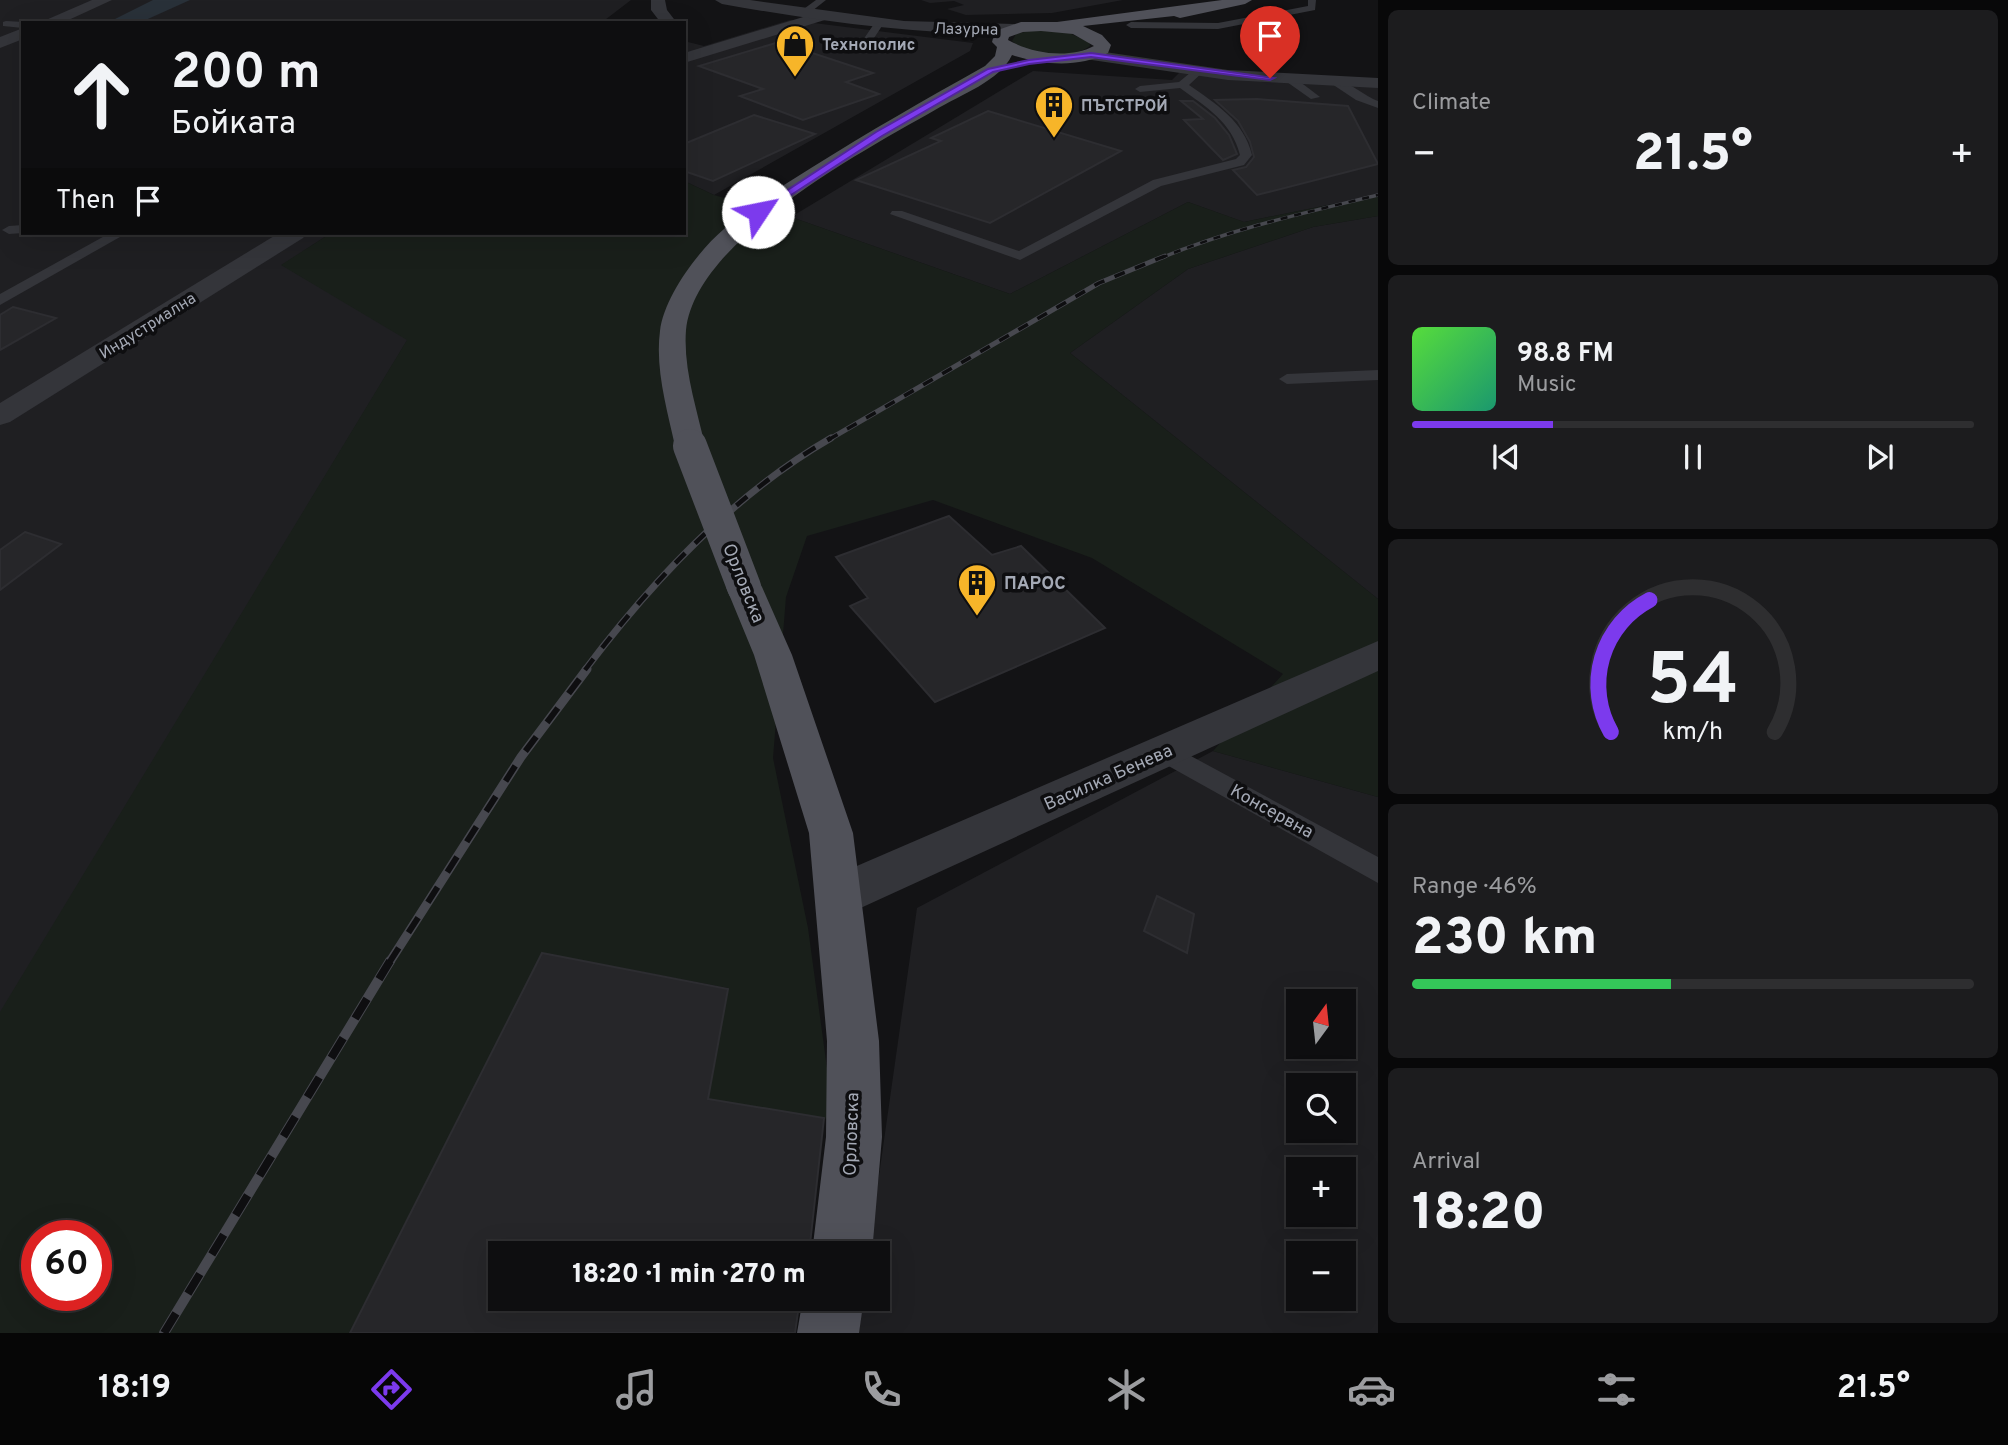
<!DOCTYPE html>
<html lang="en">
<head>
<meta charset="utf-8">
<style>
	:root { --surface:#0e0e10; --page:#1c1c1e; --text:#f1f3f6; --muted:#9b9c9f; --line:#2e2e30; --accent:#7c3aed }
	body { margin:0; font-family:Overpass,sans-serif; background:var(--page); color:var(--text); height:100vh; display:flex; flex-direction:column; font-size:26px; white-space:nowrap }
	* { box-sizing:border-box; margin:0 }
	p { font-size:23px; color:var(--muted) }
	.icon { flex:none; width:38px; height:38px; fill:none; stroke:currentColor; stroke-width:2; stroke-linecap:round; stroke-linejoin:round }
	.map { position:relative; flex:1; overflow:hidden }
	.panel { display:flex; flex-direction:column; gap:10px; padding:10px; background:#080809; width:630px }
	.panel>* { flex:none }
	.guide { position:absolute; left:21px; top:21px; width:665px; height:214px; border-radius:0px; box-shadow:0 7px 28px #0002,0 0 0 2px var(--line); background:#0e0e10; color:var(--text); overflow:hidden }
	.needle { width:46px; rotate:15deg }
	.buttons { position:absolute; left:1286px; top:989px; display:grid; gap:14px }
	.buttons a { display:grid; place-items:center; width:70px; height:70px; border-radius:0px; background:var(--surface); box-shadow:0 7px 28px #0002,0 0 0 2px var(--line); font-size:35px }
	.speed { position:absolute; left:21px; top:1220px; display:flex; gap:14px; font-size:35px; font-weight:700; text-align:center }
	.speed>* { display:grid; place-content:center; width:91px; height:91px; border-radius:50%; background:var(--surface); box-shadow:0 7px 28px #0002,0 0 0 2px var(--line); line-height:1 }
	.speed .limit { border:10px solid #d22; background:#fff; color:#111 }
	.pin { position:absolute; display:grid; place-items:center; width:60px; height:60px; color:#fff; margin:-72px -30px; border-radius:50% 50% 50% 0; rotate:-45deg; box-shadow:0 0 7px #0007 }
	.pin .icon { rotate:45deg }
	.me { position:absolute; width:77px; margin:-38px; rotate:56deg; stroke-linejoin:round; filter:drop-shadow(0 0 5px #0008) }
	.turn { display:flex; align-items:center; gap:24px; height:147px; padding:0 35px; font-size:32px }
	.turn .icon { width:91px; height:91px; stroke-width:2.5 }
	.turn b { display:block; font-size:49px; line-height:60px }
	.then { display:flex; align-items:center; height:66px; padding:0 35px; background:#0003; gap:14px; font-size:26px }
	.big { font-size:52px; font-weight:800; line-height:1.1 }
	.panel .widget { flex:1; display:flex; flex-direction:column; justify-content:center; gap:10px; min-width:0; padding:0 24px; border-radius:10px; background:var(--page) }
	.panel .dial { align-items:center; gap:0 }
	.dial svg { height:182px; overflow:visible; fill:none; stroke:var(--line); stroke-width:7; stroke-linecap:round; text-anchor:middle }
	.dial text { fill:var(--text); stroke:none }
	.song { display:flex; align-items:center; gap:21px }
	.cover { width:84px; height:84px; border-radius:10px; background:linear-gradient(135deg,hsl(110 70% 55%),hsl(160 70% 35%)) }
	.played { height:7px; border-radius:4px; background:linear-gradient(90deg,var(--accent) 25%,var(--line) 25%) }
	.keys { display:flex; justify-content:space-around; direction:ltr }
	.heat { display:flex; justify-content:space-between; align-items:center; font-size:38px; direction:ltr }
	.charge { height:10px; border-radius:5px; background:linear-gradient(90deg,#34c759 46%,var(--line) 0) }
	.trip { position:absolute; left:488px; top:1241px; width:402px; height:70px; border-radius:0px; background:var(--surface); box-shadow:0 7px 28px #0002,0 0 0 2px var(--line); font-weight:800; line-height:70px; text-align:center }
	.dock { display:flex; height:112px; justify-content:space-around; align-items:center; background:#060606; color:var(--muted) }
	.dock .icon { width:49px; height:49px }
	.dock .active { color:var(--accent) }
	.dock b { font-size:32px; color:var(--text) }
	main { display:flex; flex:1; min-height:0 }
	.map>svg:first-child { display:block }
	.built { fill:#1f1f22; fill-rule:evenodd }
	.green { fill:#191f1a; fill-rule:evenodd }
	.water { fill:#293139 }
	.building { fill:#262629; stroke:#2d2d31; stroke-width:2 }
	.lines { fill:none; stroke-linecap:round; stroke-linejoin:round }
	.service { fill:#34353a; fill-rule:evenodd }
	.minor { fill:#34353a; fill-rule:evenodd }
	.tertiary { fill:#34353a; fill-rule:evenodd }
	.primary { fill:#505159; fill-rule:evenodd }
	.rail-far4-casing { stroke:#47484f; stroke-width:3.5 }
	.rail-far3-casing { stroke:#47484f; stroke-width:5 }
	.rail-far2-casing { stroke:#47484f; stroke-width:7 }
	.rail-far1-casing { stroke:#47484f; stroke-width:9 }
	.rail-casing { stroke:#47484f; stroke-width:10 }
	.rail-far4 { stroke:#0e0e10; stroke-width:2.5; stroke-dasharray:7; stroke-linecap:butt }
	.rail-far3 { stroke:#0e0e10; stroke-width:3.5; stroke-dasharray:11; stroke-linecap:butt }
	.rail-far2 { stroke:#0e0e10; stroke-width:4.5; stroke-dasharray:14; stroke-linecap:butt }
	.rail-far1 { stroke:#0e0e10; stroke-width:6; stroke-dasharray:18; stroke-linecap:butt }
	.rail { stroke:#0e0e10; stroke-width:8; stroke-dasharray:23; stroke-linecap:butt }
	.primary-bridge { stroke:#505159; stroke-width:34 }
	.route { fill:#7c3aed; stroke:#51269a; stroke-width:2 }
	.labels { text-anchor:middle; stroke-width:7; stroke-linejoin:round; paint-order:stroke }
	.far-street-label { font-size:16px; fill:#a4a9b5; stroke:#0e0e10 }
	.far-poi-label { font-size:16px; font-weight:bold; fill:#a4a9b5; stroke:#0e0e10; text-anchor:start }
	.street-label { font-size:18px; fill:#a4a9b5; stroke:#0e0e10 }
	.poi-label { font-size:18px; font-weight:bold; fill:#a4a9b5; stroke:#0e0e10; text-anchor:start }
</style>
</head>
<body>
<main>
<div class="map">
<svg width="1378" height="1333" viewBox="0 0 1378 1333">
	<rect width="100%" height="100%" fill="#131315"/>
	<g class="built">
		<path d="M 0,0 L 631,0 L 601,23 L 23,23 L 23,233 L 331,233 L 282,265 L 408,339 L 0,1015 Z"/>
		<path d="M 921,0 L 1123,0 L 1052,13 L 966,15 L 947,9 L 964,5 L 954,1 L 930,3 Z"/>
		<path d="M 790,20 L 973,43 L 970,51 L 714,195 L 684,181 L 684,41 L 704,46 Z"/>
		<path d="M 1033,71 L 1172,80 L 1180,72 L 1378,87 L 1378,195 L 1244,222 L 1188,202 L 1010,294 L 791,217 Z"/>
		<path d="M 1378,216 L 1378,599 L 1070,353 L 1188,269 L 1313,227 Z"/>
		<path d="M 1213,751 L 1378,797 L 1378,1333 L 856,1333 L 861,1299 L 878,1298 L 878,1253 L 868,1253 L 917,908 ZM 1298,1001 L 1344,1001 L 1344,1046 L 1298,1046 ZM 1298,1085 L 1344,1085 L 1344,1130 L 1298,1130 ZM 1298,1169 L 1344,1169 L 1344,1214 L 1298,1214 ZM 1298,1253 L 1344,1253 L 1344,1298 L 1298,1298 Z"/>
	</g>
	<g class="green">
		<path d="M 1033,30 L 1069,33 L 1089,42 L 1090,46 C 1072,60 1029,56 1012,41 L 1016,34 Z"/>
		<path d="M 684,181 L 714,195 L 791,217 L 1010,294 L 1188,202 L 1244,222 L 1378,195 L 1378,216 L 1313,227 L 1188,269 L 1070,353 L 1378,599 L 1378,797 L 1213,751 L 1283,674 L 1092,558 L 933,500 L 807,536 L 786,597 L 773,758 L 808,928 L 834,1120 L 708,1099 L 728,988 L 542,953 L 350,1333 L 0,1333 L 0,1012 L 407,340 L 281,265 L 331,233 L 684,233 ZM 37,1236 L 96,1236 L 96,1295 L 37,1295 Z"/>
	</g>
	<path class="water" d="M 153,0 L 190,0 L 139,23 L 107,23 Z"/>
	<g class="building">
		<path d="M 779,42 L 873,73 L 846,82 L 879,94 L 803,120 L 740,96 L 763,89 L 699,66 Z"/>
		<path d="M 1257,99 L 1348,106 L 1378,164 L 1257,195 L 1233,170 L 1246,167 L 1254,157 L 1250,142 L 1238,121 L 1215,100 Z"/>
		<path d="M 1181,101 L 1193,101 L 1215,118 L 1229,135 L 1237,154 L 1223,160 L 1184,120 L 1203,119 Z"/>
		<path d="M 988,111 L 1121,151 L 990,223 L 856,180 L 941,141 L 931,138 Z"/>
		<path d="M 754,115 L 815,134 L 713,181 L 684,171 L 684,144 Z"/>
		<path d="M 13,307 L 56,318 L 0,350 L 0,315 Z"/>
		<path d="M 949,516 L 992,555 L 1021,546 L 1105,628 L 935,702 L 850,606 L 868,598 L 836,557 Z"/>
		<path d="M 25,532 L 61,544 L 0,590 L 0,550 Z"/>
		<path d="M 1157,896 L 1194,914 L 1187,953 L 1144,931 Z"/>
		<path d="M 542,953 L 728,989 L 708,1099 L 824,1118 L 809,1253 L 500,1253 L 500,1298 L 800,1298 L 795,1333 L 350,1333 Z"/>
	</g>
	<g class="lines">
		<g class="service">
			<path d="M 816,0 L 826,0 L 807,15 L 801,15 L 801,11 Z"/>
			<path d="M 1308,0 L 1316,0 L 1315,10 L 1218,29 L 1131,28 L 1126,25 L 1131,22 L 1218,23 L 1308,6 Z"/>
			<path d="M 6,21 L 23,22 L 25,23 L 23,23 L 23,28 L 3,26 L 3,22 Z"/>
			<path d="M 876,21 L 884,23 L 870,44 L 839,53 L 839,49 L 863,40 Z"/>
			<path d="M 1196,68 L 1205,70 L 1189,85 C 1216,104 1244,121 1252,155 L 1244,165 L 1161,186 L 1020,260 L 890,214 L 892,211 L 902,211 L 1019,251 L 1153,180 L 1236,159 L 1240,155 C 1232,122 1206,107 1180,88 L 1140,92 L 1135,89 L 1140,86 L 1179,82 Z"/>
			<path d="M 1287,78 L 1295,78 L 1320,97 L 1311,99 L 1287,82 Z"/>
			<path d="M 1332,80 C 1347,79 1364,96 1378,101 L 1378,108 L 1356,100 L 1332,84 Z"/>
			<path d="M 23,225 L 23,233 L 9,234 L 2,230 L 9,226 Z"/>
			<path d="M 110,233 L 127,233 L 0,305 L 0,294 Z"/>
			<path d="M 1378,370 L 1378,380 L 1287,384 L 1279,379 L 1287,374 Z"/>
			<path d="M 1165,742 L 1378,857 L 1378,883 L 1156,759 L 1153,752 L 1156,745 Z"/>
		</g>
		<g class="minor">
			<path d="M 651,0 L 665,0 L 667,10 L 677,23 L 661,23 L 651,10 Z"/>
			<path d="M 823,11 L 831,16 L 828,19 L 684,63 L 684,53 Z"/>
			<path d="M 279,233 L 307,233 L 303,238 L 10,422 L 0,425 L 0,403 Z"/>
		</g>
		<g class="tertiary">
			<path d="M 92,0 L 112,0 L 62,23 L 39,23 Z"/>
			<path d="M 715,0 L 750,0 L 904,21 L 1014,24 L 1022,29 L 1014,34 C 915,35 819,21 722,4 Z"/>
			<path d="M 23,28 L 23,39 L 0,48 L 0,37 Z"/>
			<path d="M 1091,50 L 1228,70 L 1378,78 L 1378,88 L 1228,80 L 1085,59 L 1083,55 L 1085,51 Z"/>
			<path d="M 1378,641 L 1378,671 L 854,911 L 838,917 L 822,911 L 815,896 L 822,881 Z"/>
		</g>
		<g class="primary">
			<path d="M 1222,0 L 1252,0 L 1245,4 L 1180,18 L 1174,16 L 1083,26 L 1102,35 L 1111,45 L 1108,53 C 1078,68 1043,65 1012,55 C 1000,81 960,95 935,110 C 863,151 695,240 686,330 C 683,369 697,409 705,446 L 701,453 L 690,455 L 679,453 L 675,446 C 667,409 655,369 660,331 C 664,297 698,251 724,229 C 750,205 781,187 811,168 C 868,132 926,99 985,66 L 995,56 L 997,47 L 992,42 L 995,31 L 1021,22 L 1057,22 ZM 1041,31 L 1073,34 L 1094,46 C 1069,59 1033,54 1008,40 L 1009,37 L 1023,32 Z"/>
			<path d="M 744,575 L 757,578 L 762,587 L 792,655 L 853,833 L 879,1041 L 882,1137 L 872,1253 L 812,1253 L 826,1137 L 827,1041 L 809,833 L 754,655 L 726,587 L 731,578 Z"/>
			<path d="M 803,1298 L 864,1298 L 859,1333 L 797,1333 Z"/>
		</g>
		<g class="rail-far4-casing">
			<path id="rail-far4" d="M 1161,258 C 1231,229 1304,213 1378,195"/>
		</g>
		<g class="rail-far3-casing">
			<path id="rail-far3" d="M 828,440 L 1099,283 L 1165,256"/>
		</g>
		<g class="rail-far2-casing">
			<path id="rail-far2" d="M 585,670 C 652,581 734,494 831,438"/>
		</g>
		<g class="rail-far1-casing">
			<path id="rail-far1" d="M 389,963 L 521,757 L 587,669"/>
		</g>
		<g class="rail-casing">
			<path id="rail" d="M 164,1333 L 390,961"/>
		</g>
		<use href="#rail-far4" class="rail-far4"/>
		<use href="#rail-far3" class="rail-far3"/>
		<use href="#rail-far2" class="rail-far2"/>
		<use href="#rail-far1" class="rail-far1"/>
		<use href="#rail" class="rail"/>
		<path class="primary-bridge" d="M 690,446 L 744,587"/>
	</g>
	<path class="route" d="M 1091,53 L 1274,78 L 1270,80 L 1091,57 L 1029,64 L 993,72 L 882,136 L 762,214 L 754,212 L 876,132 L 988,69 L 1029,60 Z"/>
	<defs>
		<g id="shop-pin" transform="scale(2.0125)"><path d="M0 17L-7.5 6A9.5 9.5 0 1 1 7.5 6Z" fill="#f7b529" stroke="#0e0e10"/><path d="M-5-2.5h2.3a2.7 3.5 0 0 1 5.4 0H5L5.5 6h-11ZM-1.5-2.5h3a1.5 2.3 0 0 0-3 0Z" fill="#111"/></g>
		<g id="building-pin" transform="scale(2.0125)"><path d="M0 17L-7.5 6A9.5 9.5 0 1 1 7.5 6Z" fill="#f7b529" stroke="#0e0e10"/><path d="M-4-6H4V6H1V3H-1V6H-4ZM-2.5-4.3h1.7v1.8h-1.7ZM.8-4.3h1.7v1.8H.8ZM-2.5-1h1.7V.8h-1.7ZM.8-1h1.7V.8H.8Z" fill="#111"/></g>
	</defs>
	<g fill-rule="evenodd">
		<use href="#shop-pin" x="795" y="44"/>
		<use href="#building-pin" x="1054" y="105"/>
		<use href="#building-pin" x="977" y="583"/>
	</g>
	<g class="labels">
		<g class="far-street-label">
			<text transform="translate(966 28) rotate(1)" y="6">Лазурна</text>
			<text transform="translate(147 325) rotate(-32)" y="6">Индустриална</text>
		</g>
		<g class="far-poi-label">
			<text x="822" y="50">Технополис</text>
			<text x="1081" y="111">ПЪТСТРОЙ</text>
		</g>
		<g class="street-label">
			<text transform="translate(744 583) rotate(68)" y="6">Орловска</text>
			<text transform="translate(1108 777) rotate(-24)" y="6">Василка Бенева</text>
			<text transform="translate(1272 811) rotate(29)" y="6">Консервна</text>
			<text transform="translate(851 1134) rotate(-88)" y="6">Орловска</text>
		</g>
		<g class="poi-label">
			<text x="1004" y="589">ПАРОС</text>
		</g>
	</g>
</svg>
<div class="buttons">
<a><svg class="needle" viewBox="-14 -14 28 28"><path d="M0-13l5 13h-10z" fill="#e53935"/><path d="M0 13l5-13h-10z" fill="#9b9c9f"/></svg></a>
<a><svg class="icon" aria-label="search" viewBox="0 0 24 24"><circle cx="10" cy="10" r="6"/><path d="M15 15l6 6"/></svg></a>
<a>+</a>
<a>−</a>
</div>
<div class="speed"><div class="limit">60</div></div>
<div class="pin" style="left:1270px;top:78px;background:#d93025"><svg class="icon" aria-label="arrive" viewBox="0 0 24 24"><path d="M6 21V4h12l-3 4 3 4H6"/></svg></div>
<svg class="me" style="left:758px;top:212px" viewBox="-20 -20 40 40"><circle r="19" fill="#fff"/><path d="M0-13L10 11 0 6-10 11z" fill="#7c3aed"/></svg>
<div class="trip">18:20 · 1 min · 270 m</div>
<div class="guide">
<div class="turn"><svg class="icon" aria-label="ahead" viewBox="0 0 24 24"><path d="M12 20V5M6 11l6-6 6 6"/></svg><div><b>200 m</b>Бойката</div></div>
<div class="then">Then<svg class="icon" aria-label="arrive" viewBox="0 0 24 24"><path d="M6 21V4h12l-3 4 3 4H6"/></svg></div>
</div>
</div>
<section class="panel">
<div class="widget"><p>Climate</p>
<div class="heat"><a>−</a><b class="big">21.5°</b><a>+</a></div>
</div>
<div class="widget">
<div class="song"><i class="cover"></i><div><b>98.8 FM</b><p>Music</p></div></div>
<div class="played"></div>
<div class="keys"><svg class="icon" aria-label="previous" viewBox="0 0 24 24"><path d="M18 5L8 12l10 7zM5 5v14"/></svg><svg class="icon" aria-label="pause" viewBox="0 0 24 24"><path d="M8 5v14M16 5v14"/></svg><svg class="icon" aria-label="next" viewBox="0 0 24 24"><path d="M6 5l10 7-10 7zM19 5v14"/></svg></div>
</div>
<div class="widget dial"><svg viewBox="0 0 100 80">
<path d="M14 69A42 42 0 1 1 86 69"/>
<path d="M14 69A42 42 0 0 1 31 11" stroke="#7c3aed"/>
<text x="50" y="56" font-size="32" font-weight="700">54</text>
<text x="50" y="72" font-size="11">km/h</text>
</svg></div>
<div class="widget"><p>Range · 46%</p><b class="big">230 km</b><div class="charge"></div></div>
<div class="widget"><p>Arrival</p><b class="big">18:20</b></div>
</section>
</main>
<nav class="dock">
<b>18:19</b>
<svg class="icon active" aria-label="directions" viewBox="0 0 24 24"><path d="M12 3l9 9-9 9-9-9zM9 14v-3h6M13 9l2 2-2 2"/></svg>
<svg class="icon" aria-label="music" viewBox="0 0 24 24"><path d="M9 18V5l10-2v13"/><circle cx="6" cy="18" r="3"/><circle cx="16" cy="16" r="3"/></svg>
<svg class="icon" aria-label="phone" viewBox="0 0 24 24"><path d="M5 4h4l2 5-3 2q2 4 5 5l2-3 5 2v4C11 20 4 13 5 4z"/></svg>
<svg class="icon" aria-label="climate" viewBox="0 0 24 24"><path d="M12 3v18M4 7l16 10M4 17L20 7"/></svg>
<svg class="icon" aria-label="car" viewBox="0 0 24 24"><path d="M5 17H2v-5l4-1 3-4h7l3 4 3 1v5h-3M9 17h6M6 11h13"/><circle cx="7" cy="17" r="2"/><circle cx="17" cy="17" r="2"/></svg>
<svg class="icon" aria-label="filters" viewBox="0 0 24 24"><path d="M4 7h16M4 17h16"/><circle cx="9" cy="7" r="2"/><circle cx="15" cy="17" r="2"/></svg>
<b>21.5°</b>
</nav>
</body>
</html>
